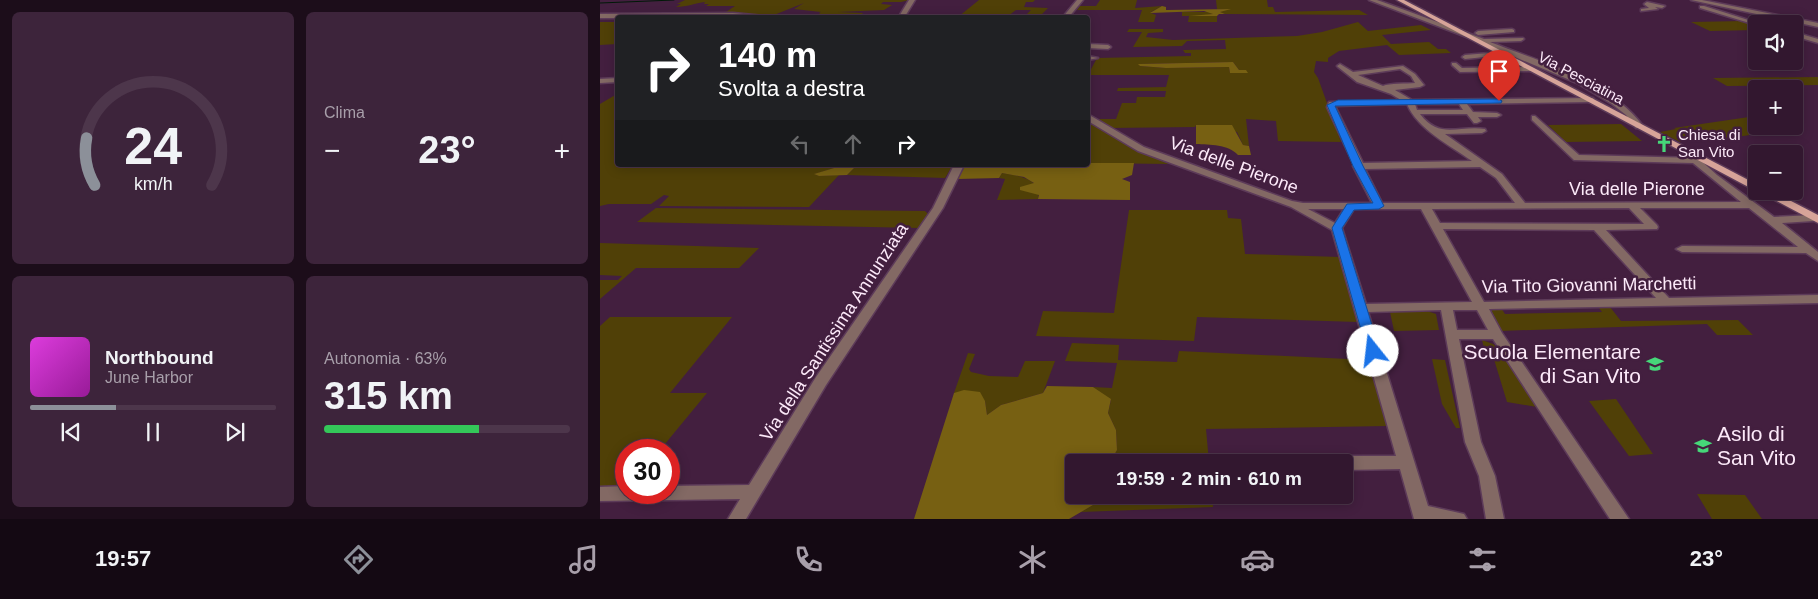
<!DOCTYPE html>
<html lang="it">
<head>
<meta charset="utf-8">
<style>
	:root { --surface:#32172f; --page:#3d243b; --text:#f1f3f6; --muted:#a89faa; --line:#4d364b; --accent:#8c9099 }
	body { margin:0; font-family:Arial,sans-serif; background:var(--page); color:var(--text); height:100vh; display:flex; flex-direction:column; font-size:19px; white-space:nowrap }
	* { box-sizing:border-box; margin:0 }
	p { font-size:16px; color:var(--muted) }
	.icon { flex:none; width:28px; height:28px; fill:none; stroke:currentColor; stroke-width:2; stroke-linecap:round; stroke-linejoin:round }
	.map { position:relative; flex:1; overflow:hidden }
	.side { display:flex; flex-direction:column; gap:12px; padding:12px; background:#1c0d1a; width:600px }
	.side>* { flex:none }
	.hud { position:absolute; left:15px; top:15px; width:475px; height:152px; border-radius:5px; box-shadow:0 2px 12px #0003,0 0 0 1px var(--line); background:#202124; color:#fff; overflow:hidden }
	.buttons { position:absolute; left:1148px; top:15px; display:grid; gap:10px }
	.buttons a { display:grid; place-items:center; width:55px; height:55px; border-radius:5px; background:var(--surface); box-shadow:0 2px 12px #0003,0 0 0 1px var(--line); font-size:25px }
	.speed { position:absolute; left:15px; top:439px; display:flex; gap:10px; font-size:25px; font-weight:700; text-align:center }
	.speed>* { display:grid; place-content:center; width:65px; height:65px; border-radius:50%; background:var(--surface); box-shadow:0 2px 12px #0003,0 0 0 1px var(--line); line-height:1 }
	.speed .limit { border:8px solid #d22; background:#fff; color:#111 }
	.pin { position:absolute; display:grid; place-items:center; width:42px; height:42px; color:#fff; margin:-51px -21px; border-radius:50% 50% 50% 0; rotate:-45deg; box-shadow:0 0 5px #0007 }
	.pin .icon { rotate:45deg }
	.me { position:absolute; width:55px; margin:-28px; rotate:344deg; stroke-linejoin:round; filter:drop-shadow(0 0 4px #0008) }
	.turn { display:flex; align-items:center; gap:18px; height:105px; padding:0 20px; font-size:22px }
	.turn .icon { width:65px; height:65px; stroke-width:2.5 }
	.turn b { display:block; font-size:35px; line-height:42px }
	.lanes { display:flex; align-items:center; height:48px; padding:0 20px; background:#0003; justify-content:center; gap:25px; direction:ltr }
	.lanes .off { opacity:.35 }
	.big { font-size:38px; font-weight:700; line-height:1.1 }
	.side .tile { flex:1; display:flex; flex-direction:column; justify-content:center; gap:8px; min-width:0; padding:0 18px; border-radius:8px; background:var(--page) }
	.side .dial { align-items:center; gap:0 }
	.dial svg { height:130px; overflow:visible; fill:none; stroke:var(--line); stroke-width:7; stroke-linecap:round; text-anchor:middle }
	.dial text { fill:var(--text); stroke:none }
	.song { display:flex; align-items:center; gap:15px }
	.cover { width:60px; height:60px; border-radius:8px; background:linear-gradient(135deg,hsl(300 70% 55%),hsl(300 70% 35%)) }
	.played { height:5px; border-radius:2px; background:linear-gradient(90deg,var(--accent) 35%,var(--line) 35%) }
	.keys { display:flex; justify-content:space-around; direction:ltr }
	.heat { display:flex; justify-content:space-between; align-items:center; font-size:28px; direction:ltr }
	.charge { height:8px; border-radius:4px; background:linear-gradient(90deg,#34c759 63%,var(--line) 0) }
	.side .tiles { flex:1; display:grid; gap:12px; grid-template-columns:repeat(2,1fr) }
	.trip { position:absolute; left:465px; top:454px; width:288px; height:50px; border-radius:5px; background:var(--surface); box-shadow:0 2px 12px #0003,0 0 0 1px var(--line); font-weight:700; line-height:50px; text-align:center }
	.tabs { display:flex; height:80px; justify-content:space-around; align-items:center; background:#140913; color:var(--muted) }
	.tabs .icon { width:35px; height:35px }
	.tabs .on { color:var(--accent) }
	.tabs b { font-size:22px; color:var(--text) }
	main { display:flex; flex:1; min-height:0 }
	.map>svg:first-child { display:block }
	.green { fill:#504007; fill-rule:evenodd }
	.forest { fill:#776012 }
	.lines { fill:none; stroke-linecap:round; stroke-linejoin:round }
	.stream { stroke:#011908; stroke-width:1 }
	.minor-casing { stroke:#5d3b59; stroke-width:3 }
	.major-casing { stroke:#5d3b59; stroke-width:3 }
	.minor { fill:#836964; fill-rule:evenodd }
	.major { fill:#d7a499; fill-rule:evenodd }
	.route { fill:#1a73e8; stroke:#114b97 }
	.labels { text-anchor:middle; stroke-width:5; stroke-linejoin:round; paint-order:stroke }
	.far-street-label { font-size:15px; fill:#fce9f9; stroke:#431f3f }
	.far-poi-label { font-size:15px; fill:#fce9f9; stroke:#431f3f; text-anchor:start }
	.street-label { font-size:18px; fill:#fce9f9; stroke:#431f3f }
	.near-poi-label { font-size:21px; fill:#fce9f9; stroke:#431f3f; text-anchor:end }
</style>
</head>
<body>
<main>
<section class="side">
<div class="tiles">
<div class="tile dial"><svg viewBox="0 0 100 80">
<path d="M14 69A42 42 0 1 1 86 69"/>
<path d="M14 69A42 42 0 0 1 9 40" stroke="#8c9099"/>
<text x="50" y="56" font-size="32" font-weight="700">24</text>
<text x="50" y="72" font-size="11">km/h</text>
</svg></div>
<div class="tile"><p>Clima</p>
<div class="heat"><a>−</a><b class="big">23°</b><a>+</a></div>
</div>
<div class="tile">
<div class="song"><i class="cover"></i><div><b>Northbound</b><p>June Harbor</p></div></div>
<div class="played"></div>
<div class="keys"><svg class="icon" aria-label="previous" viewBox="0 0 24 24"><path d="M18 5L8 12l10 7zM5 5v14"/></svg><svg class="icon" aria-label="pause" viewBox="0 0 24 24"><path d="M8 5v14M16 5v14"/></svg><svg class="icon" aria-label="next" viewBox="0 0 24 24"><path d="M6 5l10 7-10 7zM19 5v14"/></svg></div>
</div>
<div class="tile"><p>Autonomia · 63%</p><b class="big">315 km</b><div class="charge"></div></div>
</div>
</section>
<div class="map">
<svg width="1218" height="519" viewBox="0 0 1218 519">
	<rect width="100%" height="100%" fill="#431f3f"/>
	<g class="green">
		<path d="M 85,0 L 309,0 L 301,2 L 283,2 L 281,4 L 292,5 L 284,10 L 238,12 L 263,13 L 259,17 L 298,18 L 214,17 L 221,15 L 219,13 L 221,12 L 194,9 L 204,3 L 174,15 L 123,14 L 135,6 L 106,6 L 109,4 L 104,4 L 105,2 C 95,3 87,7 76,7 L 81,4 L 77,4 Z"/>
		<path d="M 379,0 L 435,0 L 433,2 L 426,2 L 424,7 L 448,8 L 442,14 L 427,14 L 431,10 L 416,10 L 408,16 L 423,17 L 358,17 Z"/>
		<path d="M 500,0 L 537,0 L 535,8 L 562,6 L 551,12 L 551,13 L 556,15 L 554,22 L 538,22 L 542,10 L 477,10 L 480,6 L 496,6 Z"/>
		<path d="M 616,0 L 667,0 L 668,7 L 673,7 L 675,12 L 759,10 L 768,15 L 625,14 L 619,12 L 629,9 L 617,9 Z"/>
		<path d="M 582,12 L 611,12 L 613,14 L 601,16 L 617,16 L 617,22 L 588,22 L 589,16 L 582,16 Z"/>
		<path d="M 1144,21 L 1156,25 L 1156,30 L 1110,31 L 1091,22 Z"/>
		<path d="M 0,22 L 17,22 L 17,44 L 0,45 Z"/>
		<path d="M 758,22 L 768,31 L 821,25 L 831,30 L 782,35 L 791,44 L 829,42 L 838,49 L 846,49 L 851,53 L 799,55 L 787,45 L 739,51 L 728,58 L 728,62 L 716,61 L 714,72 L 718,78 L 741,142 L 678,141 L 676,121 L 646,119 L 649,146 L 643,145 L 637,132 L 596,125 L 595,127 L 509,128 L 497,119 L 516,119 L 522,103 L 536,103 L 537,97 L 565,97 L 566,91 L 517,91 L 518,88 L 566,87 L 569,75 L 488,75 L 497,58 L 591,56 L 591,53 L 585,53 L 583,50 L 626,49 L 625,40 L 587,41 L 582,46 L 533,47 L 542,32 L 527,32 L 529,29 L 563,29 L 563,32 L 548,33 L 546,37 L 573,40 L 697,36 L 722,32 ZM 633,62 L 639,70 L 646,70 L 630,73 L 629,67 L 566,68 L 540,66 L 539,64 Z"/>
		<path d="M 1218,77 L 1218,85 L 1127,86 L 1113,78 Z"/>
		<path d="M 17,94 L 18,165 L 244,165 L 215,174 L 219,176 L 239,175 L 209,207 L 59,206 L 69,196 L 64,195 L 51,204 L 9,204 L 0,206 L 0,104 Z"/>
		<path d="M 1156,116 L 1156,126 L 1196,128 L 1103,142 L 1098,139 L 1080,142 L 1060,132 L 1076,129 L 1074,128 Z"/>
		<path d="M 1021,124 L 1042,141 L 966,142 L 948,125 Z"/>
		<path d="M 488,125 L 494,125 L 532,148 L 569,164 L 488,163 Z"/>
		<path d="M 257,165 L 353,165 L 345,178 L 247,175 Z"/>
		<path d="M 402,173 C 415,175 443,178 438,199 L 397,200 L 405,179 L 399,178 Z"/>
		<path d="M 56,208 L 325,211 L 328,214 L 318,228 L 37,222 Z"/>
		<path d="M 529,210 L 627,210 L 628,218 L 641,219 L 645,254 L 740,257 L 758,322 L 597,317 L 594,341 L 436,336 L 443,311 L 514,313 Z"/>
		<path d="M 0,243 L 159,248 L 139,268 L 36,268 L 0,299 L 0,280 L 18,280 L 22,276 L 0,275 Z"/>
		<path d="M 1010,307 L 1021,321 L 1138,320 L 1153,335 L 1117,335 L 1107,324 L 900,331 L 891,312 L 892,309 L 901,308 L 905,314 L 1002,312 L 999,308 Z"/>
		<path d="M 827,311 L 836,314 L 839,330 L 794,331 L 790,312 Z"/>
		<path d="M 10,317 L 132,317 L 70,393 L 107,393 L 60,450 L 26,450 L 26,490 L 0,491 L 0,326 Z"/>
		<path d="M 882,340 L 893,344 L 900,350 L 937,407 L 907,402 L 893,356 L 885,352 Z"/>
		<path d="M 472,343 L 519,345 L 518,360 L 577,362 L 579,351 L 769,360 L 787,426 L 606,429 L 609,462 L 510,462 L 517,450 L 516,430 L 508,413 L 511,400 L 493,387 L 512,388 L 517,363 L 465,361 Z"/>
		<path d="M 368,353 L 375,354 L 369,369 L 371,372 L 389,376 L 418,377 L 425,361 L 455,361 L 443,393 L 401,405 L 387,415 L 385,401 L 354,393 Z"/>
		<path d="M 832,359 L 845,360 L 860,428 L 856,428 L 842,404 Z"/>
		<path d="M 1016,399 L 1053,454 L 1029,456 L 989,401 Z"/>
		<path d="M 1097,494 L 1145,495 L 1162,519 L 1112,519 Z"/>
		<path d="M 501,495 L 612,495 L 613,507 L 481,512 L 493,505 Z"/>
	</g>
	<g class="forest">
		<path d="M 562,6 L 566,7 L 566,10 L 631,9 L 620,12 L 625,14 L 619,14 L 617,16 L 589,16 L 613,14 L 604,11 L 550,13 Z"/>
		<path d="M 633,62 L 639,70 L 646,70 L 648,73 L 630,73 L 629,67 L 566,68 L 540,66 L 538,64 Z"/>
		<path d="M 596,125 L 632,125 L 643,145 L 649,146 L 651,155 L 638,155 C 628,144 610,145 596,144 Z"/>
		<path d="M 488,163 L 534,163 L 532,175 L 522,179 L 530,182 L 530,200 L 438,199 L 439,195 L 420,190 L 420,187 L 434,183 L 424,177 L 402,173 L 399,178 L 357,179 L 364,165 L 488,165 Z"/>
		<path d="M 244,165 L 257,165 L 247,175 L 219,176 L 214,174 Z"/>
		<path d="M 447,386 L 493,387 L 511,399 L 508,413 L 516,430 L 517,450 L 510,462 L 474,462 L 474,495 L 501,495 L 493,505 L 469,519 L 314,519 L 354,393 L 364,390 L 380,392 L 385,401 L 387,415 L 401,405 L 443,393 Z"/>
	</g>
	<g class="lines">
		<path class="stream" d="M 0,3 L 74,0"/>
		<g class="minor-casing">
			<g id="minor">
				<path d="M 309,0 L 315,0 L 304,18 L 298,18 Z"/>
				<path d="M 477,0 L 483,0 L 468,18 L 462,18 Z"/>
				<path d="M 769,0 L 777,0 L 791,5 L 884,39 L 923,38 L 924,39 L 921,41 L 890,42 C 941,62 1010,81 1043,126 L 1036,128 L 1026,115 L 1012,104 L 977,83 L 872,39 Z"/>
				<path d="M 1091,0 L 1102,0 L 1218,23 L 1218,27 Z"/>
				<path d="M 1047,2 L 1065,6 L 1062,8 L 1055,7 L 1058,9 L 1041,11 L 1041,9 L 1049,8 L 1044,4 Z"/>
				<path d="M 1100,6 L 1104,6 L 1161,24 L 1156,25 L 1100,8 Z"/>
				<path d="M 133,13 L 183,18 L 0,18 L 0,14 Z"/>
				<path d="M 912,29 L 914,30 L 914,32 L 878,35 L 875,33 L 878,31 Z"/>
				<path d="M 1194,32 L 1218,39 L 1218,43 L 1194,36 Z"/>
				<path d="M 488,44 L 508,45 L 511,47 L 508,49 L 488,48 Z"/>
				<path d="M 902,52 L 904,53 L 904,55 L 865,59 L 862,57 L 865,55 Z"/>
				<path d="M 488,56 L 498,58 L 488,60 Z"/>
				<path d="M 852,63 L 856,63 L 862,68 L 931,67 L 934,69 L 931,71 L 860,72 L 852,65 Z"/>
				<path d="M 740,64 L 753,72 L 803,66 L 815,74 L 824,85 L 820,87 L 795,90 L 812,100 L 993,98 L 994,100 L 990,102 L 867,104 L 873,112 L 897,113 L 901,115 L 897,117 L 878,117 L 881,121 L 877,123 L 874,123 L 867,114 L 820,114 C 840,140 858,125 885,129 L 886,131 L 882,133 L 845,134 L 902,174 L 925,203 L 1141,202 L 1093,163 L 974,160 L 932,120 L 932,116 L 935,116 L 979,155 L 1098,158 L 1117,175 L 1174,217 L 1213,215 L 1218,218 L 1213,221 L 1182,223 L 1218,252 L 1218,261 L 1206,253 L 1082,252 L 1076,249 L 1082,246 L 1198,247 L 1149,208 L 1040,208 L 1057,225 L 1058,227 L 1057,229 L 1006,230 L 1069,298 L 1218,295 L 1218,303 L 889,309 L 902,333 L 1029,519 L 1010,519 L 893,339 L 859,339 L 881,442 L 895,476 L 904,519 L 886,519 L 879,476 L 865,442 L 841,310 L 768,312 L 828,506 L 864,514 L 867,519 L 814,519 L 800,469 L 744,470 L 744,462 L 736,462 L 738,458 L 744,456 L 796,456 L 732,230 L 691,207 L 538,151 L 488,121 L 488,116 L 491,116 L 544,147 L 692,201 L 703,203 L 772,203 L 753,166 L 754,165 L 727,107 L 729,102 L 732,102 L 801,100 L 791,94 L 757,82 L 738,67 L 737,66 ZM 800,69 L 811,76 L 815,83 C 807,84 789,83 783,86 L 758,75 ZM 807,104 C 817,129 851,146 872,161 L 763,163 L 735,106 ZM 815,104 L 859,104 L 863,110 L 817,110 ZM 880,167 L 896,178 L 915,203 L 782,203 L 765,169 ZM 1029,208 L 1044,224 L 840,223 L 832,209 ZM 708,209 L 744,209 L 735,223 ZM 754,209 L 821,209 L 872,302 L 766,304 L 742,228 ZM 843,229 L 994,230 L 1056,298 L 884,302 ZM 853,310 L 877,310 L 888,330 L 857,330 Z"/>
				<path d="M 18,78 L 18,82 L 0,83 L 0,79 Z"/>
				<path d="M 354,165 L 364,165 L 343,208 L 226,385 L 146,519 L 128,519 L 140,499 L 0,501 L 0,487 L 26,486 L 26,492 L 69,492 L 69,486 L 149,485 L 216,377 L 333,208 Z"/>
			</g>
		</g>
		<g class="major-casing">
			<g id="major">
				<path d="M 797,0 L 804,0 L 1156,184 L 1156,191 Z"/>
				<path d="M 1158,191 L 1172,191 L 1218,215 L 1218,223 Z"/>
			</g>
		</g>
		<use href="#minor" class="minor"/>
		<use href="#major" class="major"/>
	</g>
	<path class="route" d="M 899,99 L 902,101 L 901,103 L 735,106 L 763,166 L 784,206 L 779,209 L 754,210 L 742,228 L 780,351 L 778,354 L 768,354 L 732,228 L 747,204 L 773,203 L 753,166 L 727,105 L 738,100 Z"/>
	<defs>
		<g id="church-bare" transform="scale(1.35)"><path d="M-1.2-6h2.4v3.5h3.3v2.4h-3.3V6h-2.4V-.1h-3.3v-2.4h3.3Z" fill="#46d779" stroke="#431f3f" stroke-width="2.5" paint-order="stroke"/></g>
		<g id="school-bare" transform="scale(1.35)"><path d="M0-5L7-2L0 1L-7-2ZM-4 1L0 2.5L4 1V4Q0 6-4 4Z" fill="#46d779" stroke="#431f3f" stroke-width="2.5" paint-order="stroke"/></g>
	</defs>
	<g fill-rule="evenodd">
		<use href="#church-bare" x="1064" y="144"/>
		<use href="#school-bare" x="1055" y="364"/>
		<use href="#school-bare" x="1103" y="446"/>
	</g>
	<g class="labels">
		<g class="far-street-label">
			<text transform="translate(981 78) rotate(28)" y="5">Via Pesciatina</text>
		</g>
		<g class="far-poi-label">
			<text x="1078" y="140">Chiesa di<tspan x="1078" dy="17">San Vito</tspan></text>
		</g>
		<g class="street-label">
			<text transform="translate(634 165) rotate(20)" y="6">Via delle Pierone</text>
			<text x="1037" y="195">Via delle Pierone</text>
			<text transform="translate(989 285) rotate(-1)" y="6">Via Tito Giovanni Marchetti</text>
			<text transform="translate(234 332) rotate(-57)" y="6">Via della Santissima Annunziata</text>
		</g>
		<g class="near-poi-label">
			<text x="1041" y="359">Scuola Elementare<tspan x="1041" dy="24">di San Vito</tspan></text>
			<text x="1117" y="441" text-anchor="start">Asilo di<tspan x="1117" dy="24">San Vito</tspan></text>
		</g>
	</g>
</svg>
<div class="buttons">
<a><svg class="icon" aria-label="sound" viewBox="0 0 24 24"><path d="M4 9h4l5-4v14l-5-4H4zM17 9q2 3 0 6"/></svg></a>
<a>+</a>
<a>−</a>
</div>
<div class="speed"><div class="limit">30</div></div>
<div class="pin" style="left:899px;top:101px;background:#d93025"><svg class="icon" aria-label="arrive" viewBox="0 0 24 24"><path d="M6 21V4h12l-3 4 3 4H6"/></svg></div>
<svg class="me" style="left:773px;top:351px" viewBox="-20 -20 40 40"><circle r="19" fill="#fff"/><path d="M0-13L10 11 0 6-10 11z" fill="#1a73e8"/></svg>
<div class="trip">19:59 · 2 min · 610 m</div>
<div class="hud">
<div class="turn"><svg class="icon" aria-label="right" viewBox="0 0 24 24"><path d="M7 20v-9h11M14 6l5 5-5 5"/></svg><div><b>140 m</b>Svolta a destra</div></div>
<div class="lanes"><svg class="icon off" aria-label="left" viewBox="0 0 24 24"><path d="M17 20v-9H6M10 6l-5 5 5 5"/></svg><svg class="icon off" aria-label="ahead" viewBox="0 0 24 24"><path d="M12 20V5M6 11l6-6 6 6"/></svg><svg class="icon" aria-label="right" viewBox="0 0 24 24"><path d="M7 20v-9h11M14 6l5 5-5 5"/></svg></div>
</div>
</div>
</main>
<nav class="tabs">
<b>19:57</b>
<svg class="icon on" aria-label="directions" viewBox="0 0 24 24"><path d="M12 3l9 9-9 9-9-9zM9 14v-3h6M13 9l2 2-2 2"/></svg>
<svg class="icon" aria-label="music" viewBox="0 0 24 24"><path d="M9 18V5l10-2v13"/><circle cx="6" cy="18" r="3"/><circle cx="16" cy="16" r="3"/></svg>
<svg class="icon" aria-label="phone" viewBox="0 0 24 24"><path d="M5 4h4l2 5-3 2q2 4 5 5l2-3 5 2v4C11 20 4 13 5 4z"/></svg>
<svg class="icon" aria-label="climate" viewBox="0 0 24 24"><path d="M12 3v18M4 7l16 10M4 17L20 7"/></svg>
<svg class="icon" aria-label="car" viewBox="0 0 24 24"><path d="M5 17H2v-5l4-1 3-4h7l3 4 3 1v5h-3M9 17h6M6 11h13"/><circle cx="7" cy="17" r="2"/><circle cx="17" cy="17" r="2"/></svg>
<svg class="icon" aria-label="filters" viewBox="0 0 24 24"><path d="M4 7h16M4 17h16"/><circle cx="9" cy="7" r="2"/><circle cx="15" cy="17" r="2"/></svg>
<b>23°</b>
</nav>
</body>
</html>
